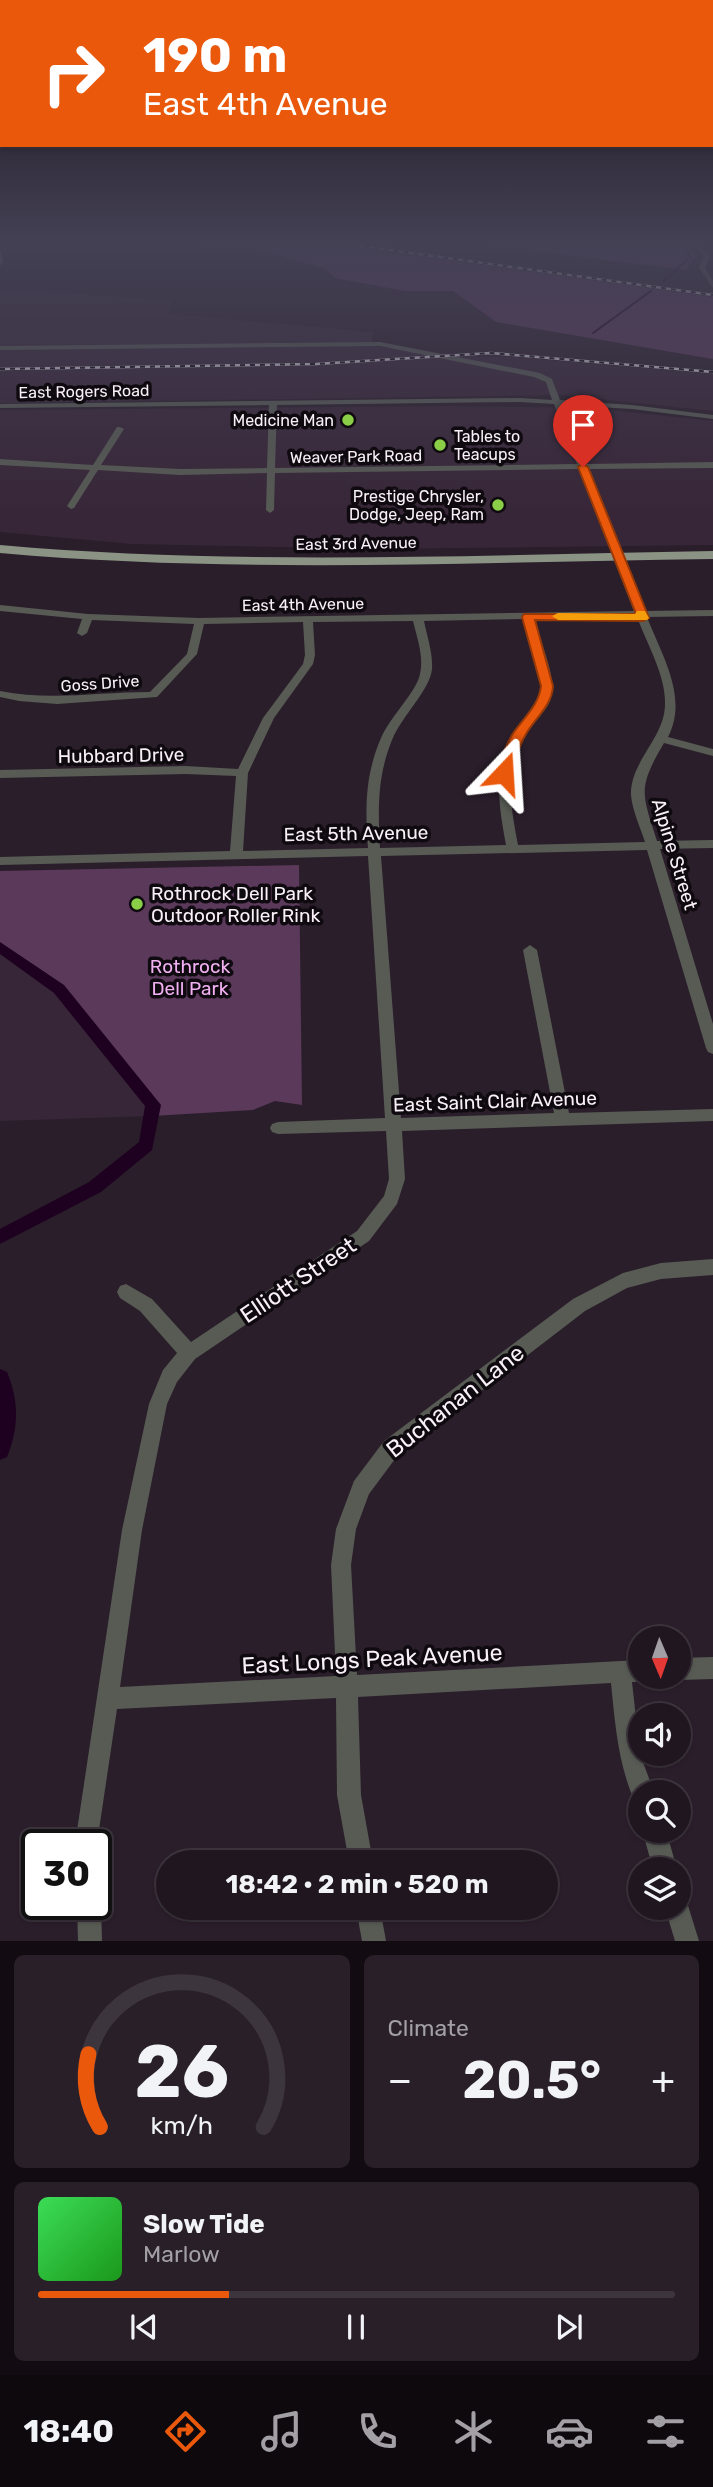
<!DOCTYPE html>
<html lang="en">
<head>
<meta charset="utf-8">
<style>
	:root { --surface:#201620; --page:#281f29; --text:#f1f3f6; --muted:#a29fa5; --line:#3d353e; --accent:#ea580c }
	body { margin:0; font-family:Rubik,sans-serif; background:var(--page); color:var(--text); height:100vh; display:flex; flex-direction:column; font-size:26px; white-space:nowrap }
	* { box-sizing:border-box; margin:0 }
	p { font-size:23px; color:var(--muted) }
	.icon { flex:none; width:38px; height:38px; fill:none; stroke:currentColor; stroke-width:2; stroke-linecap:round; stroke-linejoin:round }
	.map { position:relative; height:1941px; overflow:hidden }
	.side { display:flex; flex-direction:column; gap:14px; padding:14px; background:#120c12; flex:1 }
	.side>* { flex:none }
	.guide { position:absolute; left:0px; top:0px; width:714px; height:147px; box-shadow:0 2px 5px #0004,0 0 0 2px var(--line); background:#ea580c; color:#fff; overflow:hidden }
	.needle { width:46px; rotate:178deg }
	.tools { position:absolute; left:628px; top:1626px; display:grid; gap:14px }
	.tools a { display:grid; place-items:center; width:63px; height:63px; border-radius:50%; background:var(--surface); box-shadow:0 2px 5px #0004,0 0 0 2px var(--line); font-size:35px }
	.speed { position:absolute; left:21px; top:1829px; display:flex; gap:14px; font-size:35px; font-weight:700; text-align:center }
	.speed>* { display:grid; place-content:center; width:91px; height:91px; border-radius:50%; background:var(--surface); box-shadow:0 2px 5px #0004,0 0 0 2px var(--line); line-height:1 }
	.speed .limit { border:4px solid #111; border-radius:10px; background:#fff; color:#111 }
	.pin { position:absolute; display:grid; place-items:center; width:60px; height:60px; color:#fff; margin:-72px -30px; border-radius:50% 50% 50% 0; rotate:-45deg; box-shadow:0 0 7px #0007 }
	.pin .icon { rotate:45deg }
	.me { position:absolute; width:77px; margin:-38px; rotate:20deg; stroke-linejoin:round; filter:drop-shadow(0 0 5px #0008) }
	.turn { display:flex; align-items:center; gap:24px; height:147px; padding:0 28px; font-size:32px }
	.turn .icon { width:91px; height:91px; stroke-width:2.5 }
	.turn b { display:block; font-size:49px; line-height:60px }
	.big { font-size:52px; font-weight:700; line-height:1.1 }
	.side .card { flex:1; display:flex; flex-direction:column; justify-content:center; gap:10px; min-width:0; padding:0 24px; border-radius:10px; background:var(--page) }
	.side .dial { align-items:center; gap:0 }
	.dial svg { height:182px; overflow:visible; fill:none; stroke:var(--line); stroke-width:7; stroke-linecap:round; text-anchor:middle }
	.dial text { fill:var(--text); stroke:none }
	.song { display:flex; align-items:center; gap:21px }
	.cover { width:84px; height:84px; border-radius:10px; background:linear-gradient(135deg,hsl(130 70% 55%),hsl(120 70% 35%)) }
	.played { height:7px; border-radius:4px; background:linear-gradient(90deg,var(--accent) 30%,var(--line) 30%) }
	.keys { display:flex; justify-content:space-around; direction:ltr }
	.heat { display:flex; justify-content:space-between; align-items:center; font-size:38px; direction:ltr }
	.side .tiles { flex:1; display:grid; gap:14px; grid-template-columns:1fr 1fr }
	.card:last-child { grid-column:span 2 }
	.trip { position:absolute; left:156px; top:1850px; width:402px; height:70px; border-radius:35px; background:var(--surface); box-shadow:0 2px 5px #0004,0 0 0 2px var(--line); font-weight:700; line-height:70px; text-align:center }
	.tabs { display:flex; height:112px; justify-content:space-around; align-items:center; background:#0d090d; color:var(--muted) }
	.tabs .icon { width:49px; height:49px }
	.tabs .current { color:var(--accent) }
	.tabs b { font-size:32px; color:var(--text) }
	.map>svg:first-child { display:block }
	.built { fill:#372637 }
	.green { fill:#5b395b }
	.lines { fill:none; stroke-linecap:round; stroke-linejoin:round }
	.stream { stroke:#1e0020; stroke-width:2 }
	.canal { fill:#1e0020; fill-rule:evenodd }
	.minor { fill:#575b54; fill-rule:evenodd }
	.major { fill:#8a9384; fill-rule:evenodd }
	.rail-casing { stroke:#e0d7df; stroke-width:2.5 }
	.rail { stroke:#0f0a0f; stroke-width:2; stroke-dasharray:5; stroke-linecap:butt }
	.shaded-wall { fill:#8a7f8a }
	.route { fill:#ea580c; stroke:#983908; stroke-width:2 }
	.slow { fill:#f59e0b }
	.poi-dot { fill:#8ace48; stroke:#0f0a0f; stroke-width:2.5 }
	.labels { text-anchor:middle; stroke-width:7; stroke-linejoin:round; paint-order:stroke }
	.far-street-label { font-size:16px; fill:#f9f0f8; stroke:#0f0a0f }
	.far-poi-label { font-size:16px; fill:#f9f0f8; stroke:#0f0a0f; text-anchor:end }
	.street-label { font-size:19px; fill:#f9f0f8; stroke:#0f0a0f }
	.poi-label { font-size:19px; fill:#f9f0f8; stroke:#0f0a0f; text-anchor:start }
	.park-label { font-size:19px; fill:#f1b0f1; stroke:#0f0a0f }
	.near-street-label { font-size:23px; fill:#f9f0f8; stroke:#0f0a0f }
</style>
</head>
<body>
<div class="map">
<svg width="713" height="1941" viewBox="0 0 713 1941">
	<rect width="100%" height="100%" fill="#2a1e2a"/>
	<g class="built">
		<path d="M 0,291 L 41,291 L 172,301 L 168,314 L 373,332 L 371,346 L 463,356 L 511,357 L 713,374 L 713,411 L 562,395 L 0,403 Z"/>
		<path d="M 453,406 L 590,408 L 713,421 L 713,545 L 372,549 L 132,544 L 0,532 L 0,410 Z"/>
		<path d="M 0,948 L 59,989 L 153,1105 L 152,1116 L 0,1121 Z"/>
	</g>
	<g class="green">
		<path d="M 196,245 L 339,245 L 713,297 L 713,359 L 496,322 L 453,291 L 405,291 L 335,278 L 323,268 L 259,250 Z"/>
		<path d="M 488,245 L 687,245 L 696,256 L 686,270 Z"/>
		<path d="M 299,865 L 302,1105 L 275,1101 L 253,1110 L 152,1116 L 153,1105 L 59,989 L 0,947 L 0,871 Z"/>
	</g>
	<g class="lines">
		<g class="stream">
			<path d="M 683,245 L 691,258"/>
			<path d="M 664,281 L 687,260"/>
			<path d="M 593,333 L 651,291"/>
		</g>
		<g class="canal">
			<path d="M 0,942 L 64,985 L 161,1105 L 152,1150 L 101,1192 L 0,1244 L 0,1229 L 89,1182 L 139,1142 L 145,1106 L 54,993 L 0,954 Z"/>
			<path d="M 0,1369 L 7,1372 C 19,1401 19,1427 7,1457 L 0,1460 Z"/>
		</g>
		<g class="minor">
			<path d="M 693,245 L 699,245 L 710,256 L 705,268 L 713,281 L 713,288 L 699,268 L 704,256 Z"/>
			<path d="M 380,342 L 540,373 L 552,379 L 560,400 L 632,405 L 713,415 L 713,419 L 632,409 L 562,405 L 586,464 L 713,462 L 713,468 L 588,469 L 644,611 L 713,610 L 713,616 L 647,617 C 661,654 689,697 668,737 L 713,749 L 713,756 L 664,743 C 637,789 642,793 657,841 L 713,840 L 713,848 L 660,849 L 713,1024 L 713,1054 L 708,1052 L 706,1048 L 647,850 L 381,856 L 401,1118 L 554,1113 L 523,950 L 530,945 L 537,950 L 569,1113 L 713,1109 L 713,1121 L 402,1131 L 405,1179 L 397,1204 L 369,1241 L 195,1359 L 177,1382 L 167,1404 L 142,1530 L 120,1687 L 336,1676 L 331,1565 L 336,1529 L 354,1481 L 384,1441 L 573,1299 L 623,1273 L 661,1263 L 713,1259 L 713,1275 L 661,1279 L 627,1288 L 585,1311 L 398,1455 L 369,1494 L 356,1529 L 351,1565 L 357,1675 L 640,1660 L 640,1676 L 649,1676 L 640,1682 L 632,1682 L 640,1754 L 654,1792 L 640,1792 L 640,1803 L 634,1800 C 618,1763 615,1723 611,1683 L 358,1697 L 361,1795 L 373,1862 L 349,1862 L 337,1795 L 336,1698 L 117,1709 L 96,1850 L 96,1844 L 75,1844 L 122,1530 L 149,1404 L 163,1370 L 177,1353 L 140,1311 L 120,1298 L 117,1292 L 120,1286 L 126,1284 L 152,1299 L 191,1342 L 357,1231 L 384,1196 L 389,1179 L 386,1131 L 278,1134 L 272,1132 L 270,1128 L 272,1124 L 278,1122 L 385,1118 L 368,856 L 0,865 L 0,857 L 230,851 L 236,776 L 186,774 L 0,778 L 0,770 L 186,766 L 238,769 L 263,718 L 303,664 L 305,655 L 303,622 L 204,624 L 197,654 L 157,697 L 57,704 L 19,701 L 0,697 L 0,691 C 50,701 99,692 150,692 L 187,654 L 194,624 L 92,620 L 87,633 L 82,636 L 77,633 L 82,619 L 0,611 L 0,605 L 88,614 L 199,618 L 634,611 L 579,469 L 275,473 L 274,510 L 270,513 L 266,510 L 267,473 L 180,475 L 98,470 L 74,508 L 71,509 L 67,506 L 90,470 L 0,465 L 0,459 L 93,465 L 117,427 L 120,427 L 124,429 L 101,465 L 180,469 L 267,468 L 269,405 L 0,408 L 0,404 L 520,398 L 552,400 L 546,382 L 534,377 L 380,346 L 0,350 L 0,346 ZM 520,402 L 554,404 L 577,464 L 275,468 L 277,405 ZM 637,617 C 647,644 666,676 665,704 C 665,738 630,761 631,795 C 632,809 640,827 645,842 L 518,845 C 511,808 503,767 525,733 C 534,720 550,710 552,693 C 554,669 540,642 534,619 ZM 523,619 C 530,642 544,669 541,693 C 538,710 522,720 514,733 C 492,768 499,807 506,845 L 380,848 C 378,809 377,777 392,740 C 401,717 430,690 432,669 C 433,653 427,636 424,621 ZM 413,621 C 417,638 424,656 420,674 C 417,691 390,717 381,738 C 365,775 365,808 368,848 L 243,851 L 248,773 L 274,718 L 313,664 L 315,655 L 313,622 Z"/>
			<path d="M 713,1657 L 713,1679 L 679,1680 L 671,1677 L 679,1676 L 679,1658 Z"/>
			<path d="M 642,1830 L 666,1830 L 677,1869 L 653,1869 Z"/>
			<path d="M 96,1895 L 101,1904 L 102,1941 L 78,1941 L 77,1904 L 96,1904 Z"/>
			<path d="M 679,1897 L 686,1899 L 699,1941 L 675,1941 L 665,1908 L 679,1908 Z"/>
			<path d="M 356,1908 L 380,1908 L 386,1941 L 362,1941 Z"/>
		</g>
		<path class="major" d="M 0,545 C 237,566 475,555 713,551 L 713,559 C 475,562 237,574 0,553 Z"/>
		<g class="rail-casing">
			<g id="rail">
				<path d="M 354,245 L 713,295"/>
				<path d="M 0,369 L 316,364 L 491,353 L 713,372"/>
			</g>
		</g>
		<use href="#rail" class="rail"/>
	</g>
	<path class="shaded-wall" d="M 0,248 L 3,261 L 0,266 Z"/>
	<linearGradient id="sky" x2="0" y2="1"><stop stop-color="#171017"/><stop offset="0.47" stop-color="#444155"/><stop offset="1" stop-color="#444155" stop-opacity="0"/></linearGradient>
	<rect width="713" height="516" fill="url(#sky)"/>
	<path class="route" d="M 583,464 L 588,467 L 649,618 L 643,621 L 535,620 L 553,686 C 552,706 535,718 526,734 C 518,747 516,762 509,776 L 499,776 L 497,773 C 501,759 505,747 512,735 C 522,719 539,706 541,686 L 522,617 L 524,614 L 636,614 L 578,467 Z"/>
	<path class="slow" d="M 637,611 L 645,611 L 649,618 L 647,620 L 558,620 L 552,616 L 558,613 L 635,614 Z"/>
	<g class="poi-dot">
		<circle cx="348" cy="420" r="7"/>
		<circle cx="440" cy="445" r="7"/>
		<circle cx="498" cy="505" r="7"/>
		<circle cx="137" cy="904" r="7"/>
	</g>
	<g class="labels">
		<g class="far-street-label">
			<text transform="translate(84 391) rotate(-1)" y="6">East Rogers Road</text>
			<text transform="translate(356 456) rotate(-1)" y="6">Weaver Park Road</text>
			<text transform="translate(356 543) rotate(-1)" y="6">East 3rd Avenue</text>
			<text transform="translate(303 604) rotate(-1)" y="6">East 4th Avenue</text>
			<text transform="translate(100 683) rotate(-4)" y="6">Goss Drive</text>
		</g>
		<g class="far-poi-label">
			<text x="334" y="426">Medicine Man</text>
			<text x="454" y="442" text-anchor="start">Tables to<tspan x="454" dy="18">Teacups</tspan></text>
			<text x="484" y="502">Prestige Chrysler,<tspan x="484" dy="18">Dodge, Jeep, Ram</tspan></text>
		</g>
		<g class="street-label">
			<text transform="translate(121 755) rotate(-1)" y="7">Hubbard Drive</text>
			<text transform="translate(356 833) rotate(-1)" y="7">East 5th Avenue</text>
			<text transform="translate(675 854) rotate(73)" y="7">Alpine Street</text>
			<text transform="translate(495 1101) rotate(-2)" y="7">East Saint Clair Avenue</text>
		</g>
		<g class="poi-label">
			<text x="151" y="900">Rothrock Dell Park<tspan x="151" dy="22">Outdoor Roller Rink</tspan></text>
		</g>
		<g class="park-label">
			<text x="190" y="973">Rothrock<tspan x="190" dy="22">Dell Park</tspan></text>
		</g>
		<g class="near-street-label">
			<text transform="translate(298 1280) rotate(-34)" y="8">Elliott Street</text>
			<text transform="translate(455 1401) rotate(-38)" y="8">Buchanan Lane</text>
			<text transform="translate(372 1659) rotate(-3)" y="8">East Longs Peak Avenue</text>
		</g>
	</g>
</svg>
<div class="tools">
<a><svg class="needle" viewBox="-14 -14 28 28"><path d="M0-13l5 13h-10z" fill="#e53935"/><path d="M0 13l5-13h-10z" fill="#a29fa5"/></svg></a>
<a><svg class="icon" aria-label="sound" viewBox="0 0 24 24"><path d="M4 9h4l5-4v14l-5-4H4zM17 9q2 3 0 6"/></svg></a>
<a><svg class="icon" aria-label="search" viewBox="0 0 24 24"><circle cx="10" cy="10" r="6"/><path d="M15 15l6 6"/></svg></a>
<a><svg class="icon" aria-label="layers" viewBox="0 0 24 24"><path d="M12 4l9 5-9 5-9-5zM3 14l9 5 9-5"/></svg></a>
</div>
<div class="speed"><div class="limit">30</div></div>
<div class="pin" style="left:583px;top:467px;background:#d93025"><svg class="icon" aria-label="arrive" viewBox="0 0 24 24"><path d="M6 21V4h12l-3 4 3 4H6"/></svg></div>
<svg class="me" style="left:504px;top:773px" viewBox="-20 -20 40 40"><path d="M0-17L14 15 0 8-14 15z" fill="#ea580c" stroke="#fff" stroke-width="4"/></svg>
<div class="trip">18:42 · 2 min · 520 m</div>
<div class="guide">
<div class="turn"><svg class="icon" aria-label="right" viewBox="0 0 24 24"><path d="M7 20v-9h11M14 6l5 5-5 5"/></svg><div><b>190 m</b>East 4th Avenue</div></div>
</div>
</div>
<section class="side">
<div class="tiles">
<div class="card dial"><svg viewBox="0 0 100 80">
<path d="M14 69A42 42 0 1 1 86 69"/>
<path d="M14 69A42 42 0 0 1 9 37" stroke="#ea580c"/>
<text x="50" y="56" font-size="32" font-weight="700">26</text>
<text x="50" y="72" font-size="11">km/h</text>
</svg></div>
<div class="card"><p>Climate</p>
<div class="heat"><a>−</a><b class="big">20.5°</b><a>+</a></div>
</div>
<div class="card">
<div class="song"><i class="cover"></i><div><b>Slow Tide</b><p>Marlow</p></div></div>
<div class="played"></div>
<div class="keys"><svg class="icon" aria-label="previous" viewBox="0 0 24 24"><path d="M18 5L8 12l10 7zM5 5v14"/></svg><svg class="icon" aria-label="pause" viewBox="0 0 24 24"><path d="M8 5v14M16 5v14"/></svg><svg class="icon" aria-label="next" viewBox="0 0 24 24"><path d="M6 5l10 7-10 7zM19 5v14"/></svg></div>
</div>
</div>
</section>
<nav class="tabs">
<b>18:40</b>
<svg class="icon current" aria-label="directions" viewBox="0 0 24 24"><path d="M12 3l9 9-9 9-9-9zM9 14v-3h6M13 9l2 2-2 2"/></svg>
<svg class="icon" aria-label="music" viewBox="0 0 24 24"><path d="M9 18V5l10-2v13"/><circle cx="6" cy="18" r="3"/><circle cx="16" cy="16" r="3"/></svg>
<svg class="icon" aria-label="phone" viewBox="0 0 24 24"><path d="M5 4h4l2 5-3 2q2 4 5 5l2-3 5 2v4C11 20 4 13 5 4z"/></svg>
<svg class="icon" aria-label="climate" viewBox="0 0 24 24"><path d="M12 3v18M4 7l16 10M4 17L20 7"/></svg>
<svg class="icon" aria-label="car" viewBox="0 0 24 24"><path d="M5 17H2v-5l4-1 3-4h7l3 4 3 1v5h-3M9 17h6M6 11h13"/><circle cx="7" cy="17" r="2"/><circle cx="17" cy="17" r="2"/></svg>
<svg class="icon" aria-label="filters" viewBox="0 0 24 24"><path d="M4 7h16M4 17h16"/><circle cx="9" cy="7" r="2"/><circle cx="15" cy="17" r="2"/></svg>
</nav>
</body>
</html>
